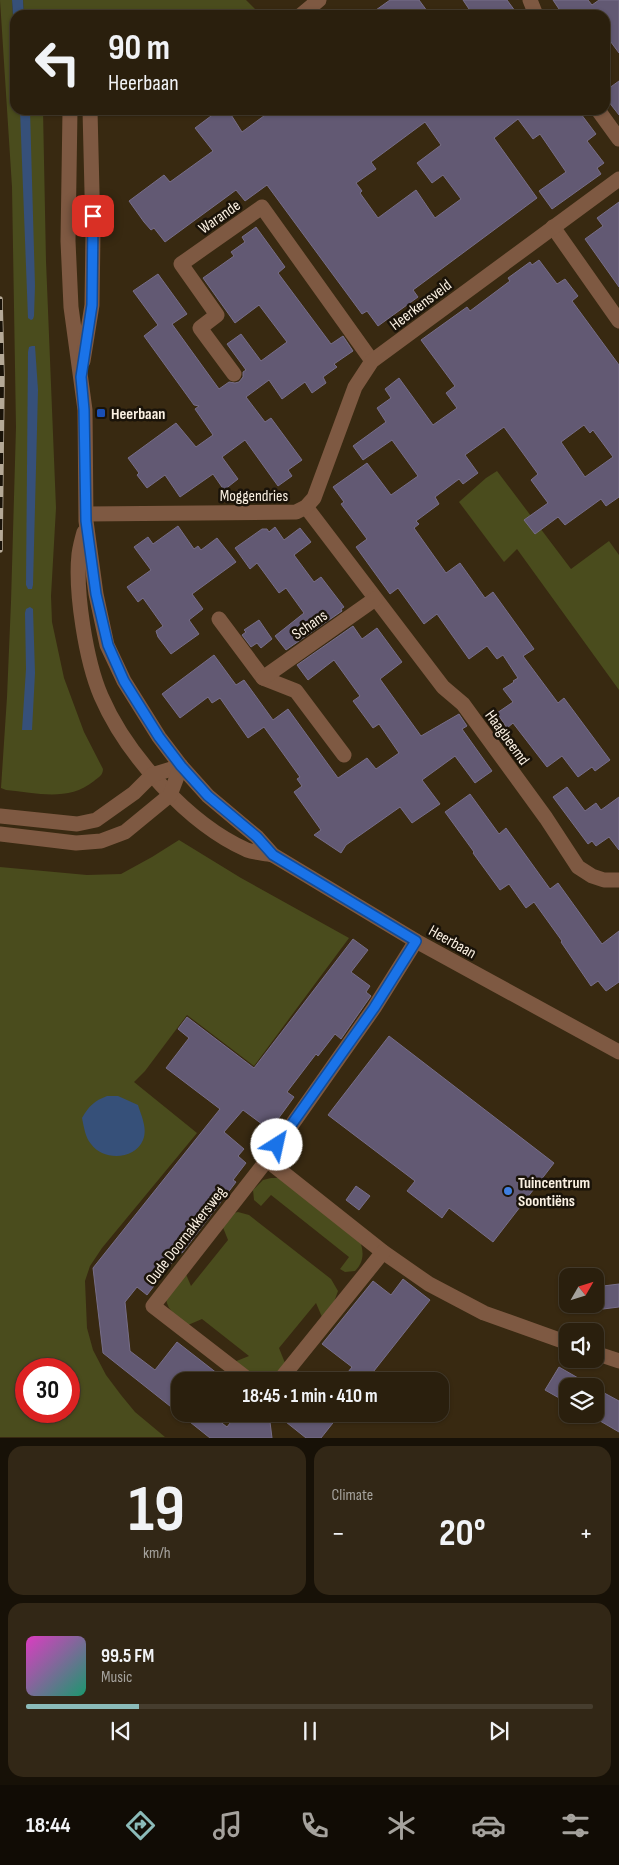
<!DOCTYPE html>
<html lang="en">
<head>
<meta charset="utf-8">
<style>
	:root { --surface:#2a1f0d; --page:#322716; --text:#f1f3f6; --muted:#a5a29d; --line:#463d2e; --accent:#8bbbb9 }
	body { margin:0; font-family:"Sofia Sans Condensed",sans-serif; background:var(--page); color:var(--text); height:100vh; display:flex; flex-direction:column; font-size:19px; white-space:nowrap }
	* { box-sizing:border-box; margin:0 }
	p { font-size:16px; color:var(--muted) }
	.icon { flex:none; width:28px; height:28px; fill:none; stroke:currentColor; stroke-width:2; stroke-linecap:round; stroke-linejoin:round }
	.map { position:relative; height:1438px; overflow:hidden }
	.drawer { display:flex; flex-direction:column; gap:8px; padding:8px; background:#171107; flex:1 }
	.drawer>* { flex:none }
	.top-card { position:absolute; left:10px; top:10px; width:600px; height:105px; border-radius:15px; box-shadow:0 1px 4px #0004,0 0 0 1px var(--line); background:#2a1f0d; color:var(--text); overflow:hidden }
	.needle { width:32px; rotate:51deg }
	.tools { position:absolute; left:559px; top:1268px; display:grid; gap:10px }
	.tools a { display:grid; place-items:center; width:45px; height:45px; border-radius:10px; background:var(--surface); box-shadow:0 1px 4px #0004,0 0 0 1px var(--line); font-size:25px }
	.speed { position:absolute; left:15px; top:1358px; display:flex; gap:10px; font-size:25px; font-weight:700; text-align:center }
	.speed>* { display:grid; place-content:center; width:65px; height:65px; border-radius:50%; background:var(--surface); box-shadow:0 1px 4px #0004,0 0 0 1px var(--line); line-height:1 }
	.speed .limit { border:8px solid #d22; background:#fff; color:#111 }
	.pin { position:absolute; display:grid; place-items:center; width:42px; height:42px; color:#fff; margin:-21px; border-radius:10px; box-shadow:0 2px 8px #0006 }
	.me { position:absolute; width:55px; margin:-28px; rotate:35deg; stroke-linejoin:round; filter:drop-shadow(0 0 4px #0008) }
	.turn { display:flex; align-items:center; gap:18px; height:105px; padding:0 15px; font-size:22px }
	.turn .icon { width:65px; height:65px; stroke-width:2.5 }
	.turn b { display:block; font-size:35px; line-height:42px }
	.big { font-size:38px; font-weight:700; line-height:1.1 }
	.drawer .widget { flex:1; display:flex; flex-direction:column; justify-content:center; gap:8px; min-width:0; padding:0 18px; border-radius:15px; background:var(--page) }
	.drawer .dial { align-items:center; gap:0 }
	.dial b { font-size:65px; line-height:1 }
	.song { display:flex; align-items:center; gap:15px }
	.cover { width:60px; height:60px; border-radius:8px; background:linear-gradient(135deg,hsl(310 70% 55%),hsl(160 70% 35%)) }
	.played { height:5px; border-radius:2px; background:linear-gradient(90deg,var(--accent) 20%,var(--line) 20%) }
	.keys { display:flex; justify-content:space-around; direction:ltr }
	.heat { display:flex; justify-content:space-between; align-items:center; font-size:28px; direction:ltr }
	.drawer .tiles { flex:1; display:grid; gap:8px; grid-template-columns:1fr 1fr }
	.widget:last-child { grid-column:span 2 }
	.trip { position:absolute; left:171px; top:1372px; width:278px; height:50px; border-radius:15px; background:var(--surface); box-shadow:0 1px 4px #0004,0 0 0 1px var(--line); font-weight:700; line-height:50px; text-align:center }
	.tab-bar { display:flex; height:80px; justify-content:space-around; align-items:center; background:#110c05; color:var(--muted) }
	.tab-bar .icon { width:35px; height:35px }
	.tab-bar .on { color:var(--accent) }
	.tab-bar b { font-size:22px; color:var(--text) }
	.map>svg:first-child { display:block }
	.green { fill:#4a4c1d; fill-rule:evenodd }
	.water { fill:#365079 }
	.building { fill:#625973; stroke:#776e89; fill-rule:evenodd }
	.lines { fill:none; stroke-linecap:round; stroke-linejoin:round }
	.minor { stroke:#7e5942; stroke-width:15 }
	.rail-casing { stroke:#b5a997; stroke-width:5.5 }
	.rail { stroke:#1a1309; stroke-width:4; stroke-dasharray:11; stroke-linecap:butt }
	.route-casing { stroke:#114b97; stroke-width:12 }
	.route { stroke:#1a73e8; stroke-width:9 }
	.transit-dot { fill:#1a4fb4; stroke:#1a1309; stroke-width:2 }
	.shop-dot { fill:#3f7fe0; stroke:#1a1309; stroke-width:2 }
	.labels { text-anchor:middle; stroke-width:5; stroke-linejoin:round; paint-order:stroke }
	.street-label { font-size:16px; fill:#faf0e2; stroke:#1a1309 }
	.poi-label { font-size:16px; font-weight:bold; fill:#faf0e2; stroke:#1a1309; text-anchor:start }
</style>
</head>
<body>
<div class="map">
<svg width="619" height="1438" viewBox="0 0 619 1438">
	<rect width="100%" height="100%" fill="#382911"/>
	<g class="green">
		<path d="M 0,0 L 12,0 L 15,47 L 15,110 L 43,110 L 46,261 L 56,508 L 51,596 L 52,622 L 64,678 L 84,732 L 103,769 C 103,775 99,777 94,781 C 68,802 37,793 6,790 L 1,788 L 7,697 L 11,602 L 16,427 L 12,187 Z"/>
		<path d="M 23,0 L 246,0 L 261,15 L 24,15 Z"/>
		<path d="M 497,471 L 571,569 L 609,541 L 619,555 L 619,690 L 517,549 L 504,562 L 459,502 L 486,478 Z"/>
		<path d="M 179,840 L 241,878 L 349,938 L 254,1066 L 187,1015 L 145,1071 L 134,1082 L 197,1133 L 102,1248 L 90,1266 L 85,1281 L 87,1328 L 93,1350 L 106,1375 L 121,1395 L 135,1412 L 165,1437 L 0,1437 L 0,867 L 87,875 L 121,874 L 152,857 ZM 26,1369 L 69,1369 L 69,1411 L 26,1411 Z"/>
		<path d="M 271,1178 L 279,1178 L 360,1241 C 364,1252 364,1262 355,1271 L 345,1272 L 340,1269 L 349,1257 L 271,1195 L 261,1206 L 254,1200 L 253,1190 L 263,1180 Z"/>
		<path d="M 238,1212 L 249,1215 L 331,1279 L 338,1291 L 334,1302 L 322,1317 L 316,1303 L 279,1348 L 285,1363 C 262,1391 259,1381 234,1362 L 249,1356 L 202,1319 L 188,1325 C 178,1317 168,1312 166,1299 L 185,1272 L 191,1286 L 228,1240 L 222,1225 L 234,1213 Z"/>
	</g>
	<g class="water">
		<path d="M 12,0 L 23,0 L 24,15 L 15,15 L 15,47 Z"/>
		<path d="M 20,110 L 30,110 L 35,286 L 34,316 L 33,319 L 31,320 L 28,318 Z"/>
		<path d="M 32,346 L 35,346 L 38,390 L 33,585 L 32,589 L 28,589 L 26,585 L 28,352 L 29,347 Z"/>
		<path d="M 30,607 L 33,609 L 35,673 L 32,730 L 22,730 L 26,669 L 25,613 L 26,609 Z"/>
		<path d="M 107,1096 L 118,1096 L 138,1105 C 141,1115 148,1129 143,1140 C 135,1160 103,1161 91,1144 C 85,1137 84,1127 82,1118 C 89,1106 94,1101 107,1096 Z"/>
	</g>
	<g class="building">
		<path d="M 390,0 L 419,0 L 430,15 L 369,15 Z"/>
		<path d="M 463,0 L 507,0 L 518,15 L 473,15 Z"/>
		<path d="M 553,0 L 588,0 L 592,5 L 599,0 L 619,0 L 619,53 L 605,34 L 605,15 L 563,15 Z"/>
		<path d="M 619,81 L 619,115 L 605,97 L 605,91 Z"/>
		<path d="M 219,110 L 228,110 L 242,132 L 272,110 L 578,110 L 596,134 L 587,141 L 604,163 L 597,168 L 601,174 L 552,209 L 539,191 L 566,172 L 540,134 L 533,139 L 518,119 L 494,138 L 537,198 L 413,290 L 418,297 L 378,326 L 367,311 L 362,314 L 267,185 L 245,201 L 236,190 L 165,242 L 154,228 L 151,230 L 144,222 L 129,201 L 164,175 L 170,182 L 213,151 L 195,128 ZM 425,122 L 441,145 L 417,163 L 432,183 L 443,175 L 461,199 L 435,218 L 416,190 L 378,218 L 360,193 L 362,191 L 356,183 L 376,169 L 371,162 Z"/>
		<path d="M 619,202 L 619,287 L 585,239 L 603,226 L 597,218 Z"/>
		<path d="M 256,227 L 285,267 L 278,273 L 331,344 L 343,336 L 353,351 L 334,364 L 337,367 L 323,377 L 326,383 L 312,393 L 305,382 L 282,399 L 269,380 L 246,397 L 265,422 L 271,418 L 302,460 L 288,470 L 292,476 L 278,486 L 245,440 L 222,457 L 238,479 L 224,490 L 213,474 L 180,497 L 165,475 L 147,488 L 137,475 L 139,473 L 128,458 L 176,423 L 196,447 L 213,435 L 195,409 L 199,406 L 194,405 L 144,336 L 158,325 L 133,291 L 158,274 L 187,314 L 172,324 L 219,389 L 229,382 L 235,383 L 239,382 L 243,377 L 243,372 L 246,370 L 227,344 L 241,334 L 261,361 L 287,342 L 259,305 L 235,323 L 203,278 L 234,256 L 231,252 L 245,242 L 242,237 Z"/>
		<path d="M 539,260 L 557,284 L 565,279 L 578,296 L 572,301 L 619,365 L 619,497 L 606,506 L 601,499 L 565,525 L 558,517 L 535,534 L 524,520 L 548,503 L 531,480 L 538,474 L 504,427 L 465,455 L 478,473 L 463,484 L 459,479 L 435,497 L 439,504 L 416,521 L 419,524 L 414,528 L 446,573 L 460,563 L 485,598 L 493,592 L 534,649 L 523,656 L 558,703 L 564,698 L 610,760 L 595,771 L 592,767 L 578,777 L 562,756 L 547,767 L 513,723 L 507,728 L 497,713 L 513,702 L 503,689 L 514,682 L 513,681 L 518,678 L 503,655 L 497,659 L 487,646 L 469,659 L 437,614 L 424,624 L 398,588 L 390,594 L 356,547 L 367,539 L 341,504 L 344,502 L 333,487 L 367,463 L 391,495 L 418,476 L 392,440 L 363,460 L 353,446 L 386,422 L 377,408 L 391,398 L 385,389 L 399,378 L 433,425 L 457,408 L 446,393 L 455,386 L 421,340 L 467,307 L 470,311 L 510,281 L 508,278 L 530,262 L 532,265 ZM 584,425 L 590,433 L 593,430 L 613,457 L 585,477 L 561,442 Z"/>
		<path d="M 178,526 L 194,549 L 198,546 L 201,550 L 217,538 L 236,562 L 192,594 L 203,609 L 189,620 L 199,634 L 171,654 L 158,637 L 156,631 L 163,626 L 143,598 L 138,602 L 127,587 L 151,570 L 134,547 L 148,537 L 153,544 Z"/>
		<path d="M 275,527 L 284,540 L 300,528 L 311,542 L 294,555 L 314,582 L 321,577 L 344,607 L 341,609 L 342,611 L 286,650 L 275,636 L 304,613 L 286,588 L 279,593 L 257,563 L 250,569 L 235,548 L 262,529 L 267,529 L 269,532 Z"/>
		<path d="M 259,620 L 272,639 L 261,648 L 257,643 L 251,647 L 242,635 L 246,632 L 244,630 Z"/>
		<path d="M 353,626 L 362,639 L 377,628 L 402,662 L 380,679 L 421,736 L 459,714 L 467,726 L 462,729 L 492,771 L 475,783 L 455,756 L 422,780 L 440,804 L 412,823 L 400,807 L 346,845 L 341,853 L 314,835 L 321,830 L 294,792 L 302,786 L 297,779 L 300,777 L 264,727 L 248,738 L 220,698 L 212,703 L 208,697 L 180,718 L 162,694 L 214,655 L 236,685 L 244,680 L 273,720 L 288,709 L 338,778 L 367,758 L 376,769 L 399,753 L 379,724 L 373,728 L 353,701 L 360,696 L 334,660 L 308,680 L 297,665 Z"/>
		<path d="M 567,787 L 585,811 L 596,803 L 601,810 L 619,797 L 619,850 L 609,837 L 596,846 L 592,841 L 588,844 L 553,797 Z"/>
		<path d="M 470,794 L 499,834 L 506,828 L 550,889 L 558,883 L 602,944 L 619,931 L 619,982 L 606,991 L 598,981 L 591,986 L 561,942 L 562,941 L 534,902 L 526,908 L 509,884 L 500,890 L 473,853 L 474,852 L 445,812 Z"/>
		<path d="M 353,939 L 368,950 L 351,972 L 370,986 L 366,992 L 371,996 L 366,1003 L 341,1039 L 335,1034 L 318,1056 L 316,1054 L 287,1092 L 294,1097 L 270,1130 L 243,1110 L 224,1132 L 244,1149 L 238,1156 L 246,1163 L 233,1180 L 236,1182 L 182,1253 L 180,1252 L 147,1295 L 137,1287 L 125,1302 L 130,1351 L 155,1370 L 177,1342 L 227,1381 L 180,1381 L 180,1414 L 103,1353 L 93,1268 L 220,1109 L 166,1068 L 189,1038 L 178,1029 L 187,1017 L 254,1068 Z"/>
		<path d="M 389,1036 L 554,1163 L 493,1242 L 449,1208 L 442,1218 L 407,1191 L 415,1181 L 328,1115 Z"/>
		<path d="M 356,1186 L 370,1196 L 359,1210 L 346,1200 Z"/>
		<path d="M 403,1279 L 430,1300 L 366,1381 L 341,1381 L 352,1367 L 322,1344 L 373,1281 L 391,1295 Z"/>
		<path d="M 619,1284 L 619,1307 L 595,1310 L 595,1287 Z"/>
		<path d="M 559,1367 L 592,1386 L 568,1386 L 568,1403 L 545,1390 Z"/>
		<path d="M 595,1388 L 619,1401 L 619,1432 L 595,1418 Z"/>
		<path d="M 180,1414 L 210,1414 L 227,1427 L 237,1414 L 269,1414 L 272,1438 L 210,1438 Z"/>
		<path d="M 276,1414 L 340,1414 L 321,1438 L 306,1438 Z"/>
	</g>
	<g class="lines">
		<g class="minor">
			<path d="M 530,0 L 536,15"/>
			<path d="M 301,15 L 319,0"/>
			<path d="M 70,110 L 68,241 L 71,307 L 85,410 L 86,521 L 96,594 L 107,645 L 124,681 L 159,737 L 181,766 L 208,796 L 257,837 L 273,855 L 416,941 L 619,1052"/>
			<path d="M 598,110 L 619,139"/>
			<path d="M 553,227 L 619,321"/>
			<path d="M 83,361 L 92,305 L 93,233 L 90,110"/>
			<path d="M 234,374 L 200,328 L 217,315 L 181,264 L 262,207 L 372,361"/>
			<path d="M 306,507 L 443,687 L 463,704 L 546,818 L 578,867 L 592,876 L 604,880 L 619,880"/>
			<path d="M 87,514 L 296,512 L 306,507 L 314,498 L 355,387 L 372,361 L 619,179"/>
			<path d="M 84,532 C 82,539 80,547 79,554 C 75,592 86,661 101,696 C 126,754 188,824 247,850 C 255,853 265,853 273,855"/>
			<path d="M 219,619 L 263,678 L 296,691 L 344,755"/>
			<path d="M 263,678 L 375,599"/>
			<path d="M 0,816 L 77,824 L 96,820 L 134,793 L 152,775 L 181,766"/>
			<path d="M 0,834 L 76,843 L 101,841 L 125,832 L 170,795 L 181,766"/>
			<path d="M 416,941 L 374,1008 L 267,1160 L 383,1252 L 429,1284 L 484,1313 L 568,1343"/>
			<path d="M 595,1353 L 619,1361"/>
			<path d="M 250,1381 L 153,1306 L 267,1160"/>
			<path d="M 279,1381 L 383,1252"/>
		</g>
		<g class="rail-casing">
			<path id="rail" d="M 0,299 L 2,378 L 0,550"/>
		</g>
		<use href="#rail" class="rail"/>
	</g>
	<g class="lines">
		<g class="route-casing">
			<path id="route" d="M 93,216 L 92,305 L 81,377 L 84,410 L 86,521 L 96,594 L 108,645 L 124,681 L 159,737 L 181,766 L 208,796 L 257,837 L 273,855 L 416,941 L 374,1008 L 277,1145"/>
		</g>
		<use href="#route" class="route"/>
	</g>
	<rect class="transit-dot" x="96" y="408" width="10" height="10" rx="2.5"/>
	<circle class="shop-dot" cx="508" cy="1191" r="5"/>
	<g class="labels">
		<g class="street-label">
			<text transform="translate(219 216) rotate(-35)" y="6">Warande</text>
			<text transform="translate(420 304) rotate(-37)" y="6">Heerkensveld</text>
			<text x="254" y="501">Moggendries</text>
			<text transform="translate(309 624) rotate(-35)" y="6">Schans</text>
			<text transform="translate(508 737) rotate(54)" y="6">Haagbeemd</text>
			<text transform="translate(453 941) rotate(29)" y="6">Heerbaan</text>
			<text transform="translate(185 1235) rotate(-52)" y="6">Oude Doornakkersweg</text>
		</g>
		<g class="poi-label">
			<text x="111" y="419">Heerbaan</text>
			<text x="518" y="1188">Tuincentrum<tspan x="518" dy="18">Soontiëns</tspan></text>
		</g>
	</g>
</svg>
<div class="tools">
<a><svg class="needle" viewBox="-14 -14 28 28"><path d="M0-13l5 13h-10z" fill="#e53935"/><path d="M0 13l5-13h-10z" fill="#a5a29d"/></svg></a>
<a><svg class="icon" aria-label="sound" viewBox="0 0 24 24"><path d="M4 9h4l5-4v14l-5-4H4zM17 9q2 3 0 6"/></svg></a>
<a><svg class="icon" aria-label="layers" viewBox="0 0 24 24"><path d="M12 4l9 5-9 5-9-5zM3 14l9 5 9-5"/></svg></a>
</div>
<div class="speed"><div class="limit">30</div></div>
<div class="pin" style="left:93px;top:216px;background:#d93025"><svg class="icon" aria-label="arrive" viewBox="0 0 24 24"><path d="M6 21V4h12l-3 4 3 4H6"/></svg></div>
<svg class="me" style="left:277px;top:1145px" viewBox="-20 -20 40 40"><circle r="19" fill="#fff"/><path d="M0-13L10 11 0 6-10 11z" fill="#1a73e8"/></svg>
<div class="trip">18:45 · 1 min · 410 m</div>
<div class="top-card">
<div class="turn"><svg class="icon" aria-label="left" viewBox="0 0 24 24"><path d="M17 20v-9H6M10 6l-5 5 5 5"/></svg><div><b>90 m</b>Heerbaan</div></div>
</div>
</div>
<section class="drawer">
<div class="tiles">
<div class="widget dial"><b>19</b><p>km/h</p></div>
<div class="widget"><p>Climate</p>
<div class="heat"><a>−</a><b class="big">20°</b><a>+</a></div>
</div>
<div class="widget">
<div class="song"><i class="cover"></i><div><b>99.5 FM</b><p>Music</p></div></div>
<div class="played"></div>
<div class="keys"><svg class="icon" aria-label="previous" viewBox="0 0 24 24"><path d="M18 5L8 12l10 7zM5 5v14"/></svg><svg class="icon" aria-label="pause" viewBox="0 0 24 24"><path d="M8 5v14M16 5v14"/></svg><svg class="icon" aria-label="next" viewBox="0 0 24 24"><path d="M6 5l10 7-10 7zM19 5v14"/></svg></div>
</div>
</div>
</section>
<nav class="tab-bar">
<b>18:44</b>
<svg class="icon on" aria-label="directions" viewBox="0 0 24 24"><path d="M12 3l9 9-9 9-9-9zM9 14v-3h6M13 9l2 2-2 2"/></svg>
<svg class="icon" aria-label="music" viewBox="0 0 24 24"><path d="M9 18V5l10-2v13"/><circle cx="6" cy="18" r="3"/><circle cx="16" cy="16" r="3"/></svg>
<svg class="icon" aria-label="phone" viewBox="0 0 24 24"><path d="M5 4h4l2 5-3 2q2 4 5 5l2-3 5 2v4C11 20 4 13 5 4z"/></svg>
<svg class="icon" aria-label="climate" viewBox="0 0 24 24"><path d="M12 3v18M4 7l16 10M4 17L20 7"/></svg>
<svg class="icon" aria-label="car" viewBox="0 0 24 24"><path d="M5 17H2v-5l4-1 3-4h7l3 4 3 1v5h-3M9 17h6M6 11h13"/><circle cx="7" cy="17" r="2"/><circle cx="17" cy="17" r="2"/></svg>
<svg class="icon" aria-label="filters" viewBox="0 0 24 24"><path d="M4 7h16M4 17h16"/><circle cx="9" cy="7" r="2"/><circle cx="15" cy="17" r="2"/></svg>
</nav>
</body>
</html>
